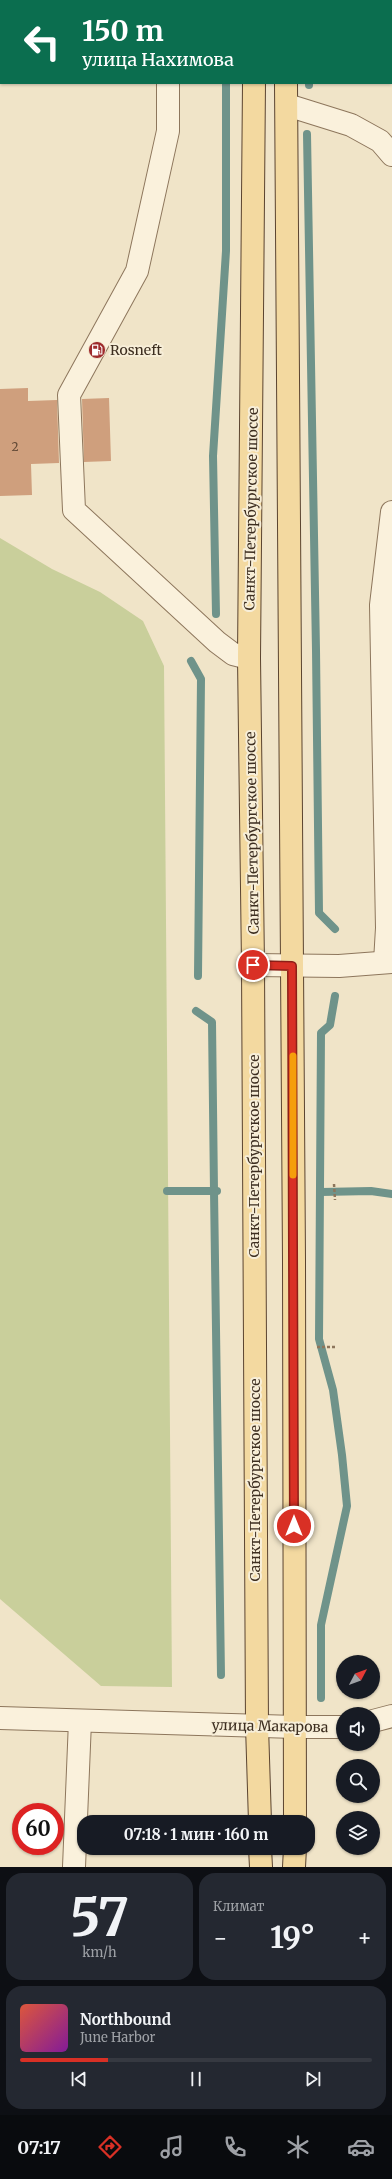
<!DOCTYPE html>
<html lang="ru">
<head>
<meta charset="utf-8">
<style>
	:root { --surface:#171b24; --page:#242831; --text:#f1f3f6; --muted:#9ea1a6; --line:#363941; --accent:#d93025 }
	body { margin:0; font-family:Merriweather,serif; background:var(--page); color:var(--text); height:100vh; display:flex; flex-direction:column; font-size:15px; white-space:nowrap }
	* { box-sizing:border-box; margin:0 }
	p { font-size:13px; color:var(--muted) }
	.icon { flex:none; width:22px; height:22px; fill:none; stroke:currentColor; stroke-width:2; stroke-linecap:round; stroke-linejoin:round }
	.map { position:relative; height:1867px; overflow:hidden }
	.panel { display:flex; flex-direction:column; gap:6px; padding:6px; background:#0d0f14; flex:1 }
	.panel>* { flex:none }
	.banner { position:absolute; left:0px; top:0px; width:392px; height:84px; box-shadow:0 1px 3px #0004; background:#0b6e4f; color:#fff; overflow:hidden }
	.needle { width:26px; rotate:49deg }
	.buttons { position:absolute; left:336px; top:1655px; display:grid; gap:8px }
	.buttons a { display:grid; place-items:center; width:44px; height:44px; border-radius:50%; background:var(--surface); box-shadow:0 1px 3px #0004; font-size:20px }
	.speed { position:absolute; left:12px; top:1803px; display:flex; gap:8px; font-size:20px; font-weight:700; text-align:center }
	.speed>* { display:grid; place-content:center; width:52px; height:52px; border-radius:50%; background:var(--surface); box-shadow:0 1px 3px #0004; line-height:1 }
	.speed .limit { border:6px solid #d22; background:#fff; color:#111 }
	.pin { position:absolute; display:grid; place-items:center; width:34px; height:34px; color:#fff; margin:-17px; border:2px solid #fff; border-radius:50%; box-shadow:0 1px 4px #0007 }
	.me { position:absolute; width:44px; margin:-22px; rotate:0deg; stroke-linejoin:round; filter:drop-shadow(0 0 3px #0008) }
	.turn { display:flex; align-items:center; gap:14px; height:84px; padding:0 16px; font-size:18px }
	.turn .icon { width:52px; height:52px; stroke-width:2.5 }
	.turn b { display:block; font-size:28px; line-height:34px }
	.big { font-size:30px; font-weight:700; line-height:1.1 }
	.panel .tile { flex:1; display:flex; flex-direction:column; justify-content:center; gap:6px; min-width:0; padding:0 14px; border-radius:16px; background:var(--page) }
	.panel .dial { align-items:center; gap:0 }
	.dial b { font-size:52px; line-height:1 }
	.song { display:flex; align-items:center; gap:12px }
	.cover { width:48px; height:48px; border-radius:6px; background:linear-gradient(135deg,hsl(10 70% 55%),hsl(290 70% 35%)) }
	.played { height:4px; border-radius:2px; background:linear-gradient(90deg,var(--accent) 25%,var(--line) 25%) }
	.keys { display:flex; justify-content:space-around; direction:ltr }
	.heat { display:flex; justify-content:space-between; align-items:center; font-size:22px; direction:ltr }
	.panel .tiles { flex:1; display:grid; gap:6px; grid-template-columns:1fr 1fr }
	.tile:last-child { grid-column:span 2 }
	.trip { position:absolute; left:77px; top:1815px; width:238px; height:40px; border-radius:16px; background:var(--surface); box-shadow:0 1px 3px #0004; font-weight:700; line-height:40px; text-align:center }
	.dock { display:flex; height:64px; justify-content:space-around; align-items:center; background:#090b0e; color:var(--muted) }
	.dock .icon { width:28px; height:28px }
	.dock .on { color:var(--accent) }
	.dock b { font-size:18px; color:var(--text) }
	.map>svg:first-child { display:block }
	.green { fill:#c9cf9b }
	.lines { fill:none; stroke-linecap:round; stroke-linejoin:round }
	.stream { stroke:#6f938a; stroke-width:8 }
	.building { fill:#cf9f7d }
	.minor-casing { stroke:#8d765c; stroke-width:24 }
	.major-casing { stroke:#5b4430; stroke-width:24 }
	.path { stroke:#8d765c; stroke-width:2.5; stroke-dasharray:3 2; stroke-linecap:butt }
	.minor { stroke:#faf1dc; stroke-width:22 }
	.major { stroke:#f3d9a0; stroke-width:22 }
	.route-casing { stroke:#8d1f18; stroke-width:10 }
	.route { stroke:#d93025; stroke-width:7 }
	.slow { stroke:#f59e0b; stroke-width:7 }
	.labels { text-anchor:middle; stroke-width:4; stroke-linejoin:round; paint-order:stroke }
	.number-label { font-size:12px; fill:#624a37 }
	.poi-label { font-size:14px; fill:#3d2e20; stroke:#f7eed8; text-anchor:start }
	.street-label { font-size:14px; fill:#3d2e20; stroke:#f7eed8 }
</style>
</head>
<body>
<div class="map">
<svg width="392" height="1867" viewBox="0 0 392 1867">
	<rect width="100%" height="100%" fill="#f0e4c8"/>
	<path class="green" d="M 0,538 L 52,569 L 100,592 L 143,621 L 164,666 L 172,1687 L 101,1686 L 0,1599 Z"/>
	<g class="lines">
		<g class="stream">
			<path d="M 226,0 L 226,1"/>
			<path d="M 309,83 L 309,85"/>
			<path d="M 307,134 L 316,650 L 319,913 L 335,929"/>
			<path d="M 216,614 L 213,456 L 226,251 L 226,83"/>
			<path d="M 191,661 L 201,679 L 198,976"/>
			<path d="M 196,1011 L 212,1022 L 214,1191 L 217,1191"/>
			<path d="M 167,1191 L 214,1191 L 221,1675"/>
			<path d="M 321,1192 L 371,1191 L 392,1194"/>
			<path d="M 321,1698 L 321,1625 L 347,1506 L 342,1455 L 333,1390 L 319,1339 L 321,1033 L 330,1025 L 335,996"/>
		</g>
	</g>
	<g class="building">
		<path d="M 28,388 L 28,401 L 57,400 L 59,463 L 31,464 L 32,495 L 0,496 L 0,389 Z"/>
		<path d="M 109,398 L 111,461 L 84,462 L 82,399 Z"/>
	</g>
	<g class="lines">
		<g class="minor-casing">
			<g id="minor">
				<path d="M 168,0 L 168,1"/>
				<path d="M 168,83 L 168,131 L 137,271 L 69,395 L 74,510 L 217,642 L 233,654 L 249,658"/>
				<path d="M 287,105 L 351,125 L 380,141 L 392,155"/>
				<path d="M 385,962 L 387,928 L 381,605 L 392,512"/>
				<path d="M 253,965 L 339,966 L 392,962"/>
				<path d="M 0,1718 L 295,1727 L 343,1727"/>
				<path d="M 373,1721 L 392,1716"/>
				<path d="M 74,1867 L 80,1721"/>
			</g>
		</g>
		<g class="major-casing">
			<g id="major">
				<path d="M 285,0 L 285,1"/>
				<path d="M 255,1 L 255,0"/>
				<path d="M 254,83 L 249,658 L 253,965 L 257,1726 L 260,1822"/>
				<path d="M 286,83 L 294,1260 L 295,1822"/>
				<path d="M 260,1848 L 261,1867"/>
				<path d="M 294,1867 L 295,1848"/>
			</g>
		</g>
		<g class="path">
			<path d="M 334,1184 L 335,1200"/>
			<path d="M 317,1347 L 336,1347"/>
		</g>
		<use href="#minor" class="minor"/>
		<use href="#major" class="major"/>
	</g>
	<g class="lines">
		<g class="route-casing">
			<path id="route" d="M 253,965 L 292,966 L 294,1526"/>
		</g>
		<use href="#route" class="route"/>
		<path class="slow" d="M 293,1056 L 293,1175"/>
	</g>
	<defs>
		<g id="fuel-disc" transform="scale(0.9)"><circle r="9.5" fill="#9e2a2b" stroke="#f7eed8"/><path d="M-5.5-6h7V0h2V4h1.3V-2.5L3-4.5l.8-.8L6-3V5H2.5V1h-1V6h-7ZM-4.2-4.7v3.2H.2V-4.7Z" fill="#fff"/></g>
	</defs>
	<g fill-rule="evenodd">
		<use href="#fuel-disc" x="97" y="350"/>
	</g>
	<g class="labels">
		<g class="number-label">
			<text x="15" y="451">2</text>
		</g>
		<g class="poi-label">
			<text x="110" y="355">Rosneft</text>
		</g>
		<g class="street-label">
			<text transform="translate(251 509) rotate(-89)" y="5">Санкт-Петербургское шоссе</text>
			<text transform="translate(252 833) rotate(-91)" y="5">Санкт-Петербургское шоссе</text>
			<text transform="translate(254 1156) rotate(-90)" y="5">Санкт-Петербургское шоссе</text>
			<text transform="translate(255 1480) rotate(-90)" y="5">Санкт-Петербургское шоссе</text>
			<text transform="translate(270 1726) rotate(1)" y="5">улица Макарова</text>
		</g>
	</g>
</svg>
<div class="buttons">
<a><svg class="needle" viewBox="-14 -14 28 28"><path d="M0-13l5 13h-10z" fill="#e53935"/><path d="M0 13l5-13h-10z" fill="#9ea1a6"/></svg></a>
<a><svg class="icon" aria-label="sound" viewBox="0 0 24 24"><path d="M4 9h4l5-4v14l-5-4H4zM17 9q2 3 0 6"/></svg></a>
<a><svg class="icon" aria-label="search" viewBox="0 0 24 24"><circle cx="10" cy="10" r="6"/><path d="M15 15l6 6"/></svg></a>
<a><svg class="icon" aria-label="layers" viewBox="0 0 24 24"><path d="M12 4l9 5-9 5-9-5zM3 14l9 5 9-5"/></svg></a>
</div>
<div class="speed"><div class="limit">60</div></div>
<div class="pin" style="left:253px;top:965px;background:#d93025"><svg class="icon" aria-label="arrive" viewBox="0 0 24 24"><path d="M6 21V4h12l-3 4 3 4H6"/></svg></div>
<svg class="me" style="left:294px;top:1526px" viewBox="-20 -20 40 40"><circle r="17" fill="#d93025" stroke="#fff" stroke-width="3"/><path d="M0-11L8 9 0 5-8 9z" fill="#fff"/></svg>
<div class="trip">07:18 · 1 мин · 160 m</div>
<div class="banner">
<div class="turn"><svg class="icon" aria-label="left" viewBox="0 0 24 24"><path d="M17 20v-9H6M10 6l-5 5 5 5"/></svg><div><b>150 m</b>улица Нахимова</div></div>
</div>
</div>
<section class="panel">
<div class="tiles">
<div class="tile dial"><b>57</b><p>km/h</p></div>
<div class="tile"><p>Климат</p>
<div class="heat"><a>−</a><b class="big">19°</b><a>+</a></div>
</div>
<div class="tile">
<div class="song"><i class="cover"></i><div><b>Northbound</b><p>June Harbor</p></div></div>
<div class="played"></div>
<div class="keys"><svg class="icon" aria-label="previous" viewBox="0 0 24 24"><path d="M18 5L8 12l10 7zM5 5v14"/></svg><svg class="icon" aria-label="pause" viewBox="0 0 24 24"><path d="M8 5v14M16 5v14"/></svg><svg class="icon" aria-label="next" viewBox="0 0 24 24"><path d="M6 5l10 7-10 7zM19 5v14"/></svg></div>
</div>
</div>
</section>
<nav class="dock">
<b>07:17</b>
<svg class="icon on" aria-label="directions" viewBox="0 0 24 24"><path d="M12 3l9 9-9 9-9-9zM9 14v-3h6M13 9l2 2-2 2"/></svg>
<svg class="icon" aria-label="music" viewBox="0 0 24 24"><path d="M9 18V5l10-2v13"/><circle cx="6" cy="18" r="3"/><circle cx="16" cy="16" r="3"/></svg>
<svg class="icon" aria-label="phone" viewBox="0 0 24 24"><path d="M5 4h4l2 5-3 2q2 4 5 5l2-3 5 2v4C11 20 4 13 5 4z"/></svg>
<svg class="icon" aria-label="climate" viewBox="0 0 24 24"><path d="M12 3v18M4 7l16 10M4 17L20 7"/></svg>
<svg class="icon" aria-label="car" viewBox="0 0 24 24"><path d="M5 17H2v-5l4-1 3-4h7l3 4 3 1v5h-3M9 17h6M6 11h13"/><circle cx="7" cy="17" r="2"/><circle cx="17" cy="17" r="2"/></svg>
</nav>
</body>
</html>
